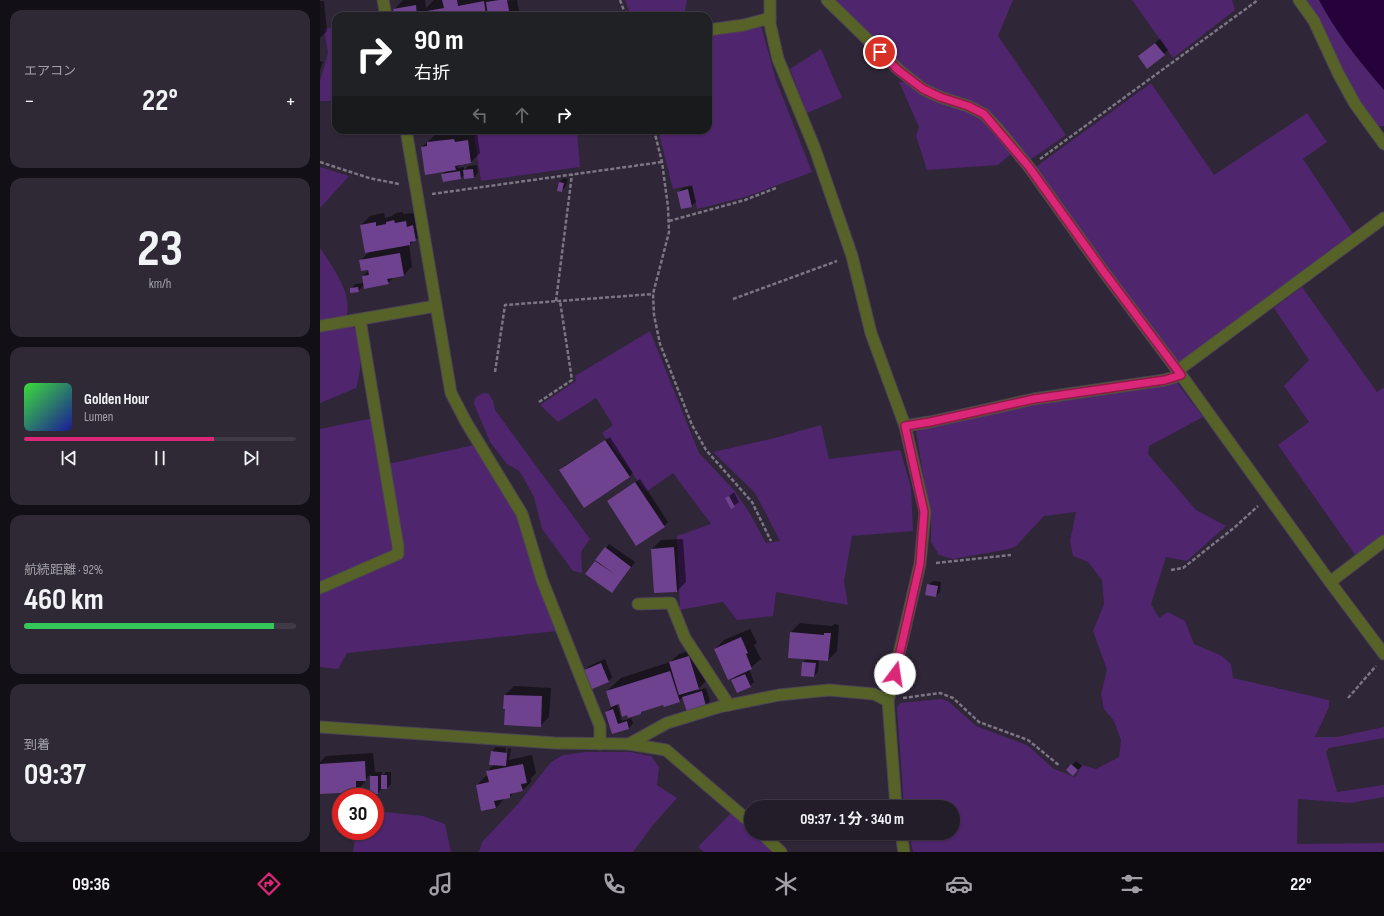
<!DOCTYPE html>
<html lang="ja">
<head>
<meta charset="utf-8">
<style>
	:root { --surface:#231c29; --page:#2f2935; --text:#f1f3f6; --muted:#a3a1a8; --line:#403a46; --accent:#db2777 }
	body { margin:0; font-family:"Sofia Sans Condensed","Noto Sans JP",sans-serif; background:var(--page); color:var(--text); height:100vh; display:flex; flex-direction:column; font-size:15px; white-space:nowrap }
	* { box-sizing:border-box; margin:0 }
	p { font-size:13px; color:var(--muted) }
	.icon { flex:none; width:22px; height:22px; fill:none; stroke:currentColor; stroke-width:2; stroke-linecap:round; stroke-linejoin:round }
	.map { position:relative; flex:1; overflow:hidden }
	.sheet { display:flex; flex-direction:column; gap:10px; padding:10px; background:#130f17; width:320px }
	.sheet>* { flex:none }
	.top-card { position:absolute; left:12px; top:12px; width:380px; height:122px; border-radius:12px; box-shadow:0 1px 3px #0004,0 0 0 1px var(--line); background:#202124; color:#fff; overflow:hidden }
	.speed { position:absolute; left:12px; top:788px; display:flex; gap:8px; font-size:20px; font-weight:700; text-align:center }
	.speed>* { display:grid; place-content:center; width:52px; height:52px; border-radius:50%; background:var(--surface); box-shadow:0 1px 3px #0004,0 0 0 1px var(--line); line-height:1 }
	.speed .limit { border:6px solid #d22; background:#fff; color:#111 }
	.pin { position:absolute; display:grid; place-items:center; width:34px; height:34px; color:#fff; margin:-17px; border:2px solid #fff; border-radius:50%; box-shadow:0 1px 4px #0007 }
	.me { position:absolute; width:44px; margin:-22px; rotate:14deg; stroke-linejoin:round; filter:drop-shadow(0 0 3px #0008) }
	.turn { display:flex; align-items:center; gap:14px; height:84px; padding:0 16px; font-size:18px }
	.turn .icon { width:52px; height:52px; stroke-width:2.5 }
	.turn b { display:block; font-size:28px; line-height:34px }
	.lanes { display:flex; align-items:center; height:38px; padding:0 16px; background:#0003; justify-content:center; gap:20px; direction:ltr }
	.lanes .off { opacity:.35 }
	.big { font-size:30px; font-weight:700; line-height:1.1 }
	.sheet .widget { flex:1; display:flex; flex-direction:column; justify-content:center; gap:6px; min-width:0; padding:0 14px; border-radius:12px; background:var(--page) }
	.sheet .dial { align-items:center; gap:0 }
	.dial b { font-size:52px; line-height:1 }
	.song { display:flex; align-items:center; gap:12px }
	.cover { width:48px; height:48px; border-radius:6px; background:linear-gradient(135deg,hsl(120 70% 55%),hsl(240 70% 35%)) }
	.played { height:4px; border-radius:2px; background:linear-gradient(90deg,var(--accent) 70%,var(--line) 70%) }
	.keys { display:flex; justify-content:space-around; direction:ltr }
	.heat { display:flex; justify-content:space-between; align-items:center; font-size:22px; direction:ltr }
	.charge { height:6px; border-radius:3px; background:linear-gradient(90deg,#34c759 92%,var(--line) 0) }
	.trip { position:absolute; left:424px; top:800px; width:216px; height:40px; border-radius:20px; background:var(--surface); box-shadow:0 1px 3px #0004,0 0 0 1px var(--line); font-weight:700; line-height:40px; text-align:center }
	.tab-bar { display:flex; height:64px; justify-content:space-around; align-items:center; background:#0e0b10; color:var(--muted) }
	.tab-bar .icon { width:28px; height:28px }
	.tab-bar .on { color:var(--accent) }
	.tab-bar b { font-size:18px; color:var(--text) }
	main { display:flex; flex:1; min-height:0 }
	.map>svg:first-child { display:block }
	.green { fill:#4f256d }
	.water { fill:#250239 }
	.shadow { fill:#0007 }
	.building { fill:#6e428e }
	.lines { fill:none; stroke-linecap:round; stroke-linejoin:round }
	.service-casing { stroke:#4c4454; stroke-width:13 }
	.minor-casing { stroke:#4c4454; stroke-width:13 }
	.path { stroke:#7c7583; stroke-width:2.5; stroke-dasharray:4 2; stroke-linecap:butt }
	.service { stroke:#566228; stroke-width:11 }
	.minor { stroke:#566228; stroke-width:11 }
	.route-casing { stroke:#8e194d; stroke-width:10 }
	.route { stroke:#db2777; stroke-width:7 }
</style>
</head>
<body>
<main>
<section class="sheet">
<div class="widget"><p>エアコン</p>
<div class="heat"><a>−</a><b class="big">22°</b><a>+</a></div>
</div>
<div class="widget dial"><b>23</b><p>km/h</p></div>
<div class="widget">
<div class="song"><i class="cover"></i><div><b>Golden Hour</b><p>Lumen</p></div></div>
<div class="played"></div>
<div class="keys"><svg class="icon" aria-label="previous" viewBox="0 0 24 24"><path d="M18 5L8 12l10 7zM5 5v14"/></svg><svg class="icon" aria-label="pause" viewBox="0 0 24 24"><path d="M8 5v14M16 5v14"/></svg><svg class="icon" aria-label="next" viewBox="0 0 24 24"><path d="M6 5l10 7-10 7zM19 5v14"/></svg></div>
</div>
<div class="widget"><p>航続距離 · 92%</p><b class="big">460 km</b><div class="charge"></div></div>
<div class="widget"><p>到着</p><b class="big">09:37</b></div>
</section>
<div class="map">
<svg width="1064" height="852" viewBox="0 0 1064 852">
	<rect width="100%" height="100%" fill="#2f2637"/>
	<g class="green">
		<path d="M 305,0 L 367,0 L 364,16 L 311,16 Z"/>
		<path d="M 514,0 L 693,0 L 678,36 L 746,135 L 710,160 L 672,114 L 660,106 L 633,97 L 609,86 L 594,76 L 570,55 Z"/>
		<path d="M 812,0 L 912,0 L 915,10 L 853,58 Z"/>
		<path d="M 984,0 L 999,0 C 1017,33 1040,62 1064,90 L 1064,126 L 1057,126 L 1034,93 L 997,17 Z"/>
		<path d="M 441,25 L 456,80 L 492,172 L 425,197 L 377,209 L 372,185 L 353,189 L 338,130 L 388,130 L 388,33 Z"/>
		<path d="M 16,27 L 16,101 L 0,101 L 0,81 L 8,53 L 4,29 Z"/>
		<path d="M 501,49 L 522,98 L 487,113 L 470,69 Z"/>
		<path d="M 579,82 L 585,82 L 600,94 L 651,112 L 668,123 L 691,154 L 678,165 L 607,170 L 596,136 L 599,127 Z"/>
		<path d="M 831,83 L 894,175 L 987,113 L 1007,142 L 983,159 L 1034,235 L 863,362 L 857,363 L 717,171 L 717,166 Z"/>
		<path d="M 153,130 L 257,130 L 260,167 L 161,181 Z"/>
		<path d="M 0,167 L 29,176 L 0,208 Z"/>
		<path d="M 0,248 C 12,266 34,295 26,317 L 0,321 Z"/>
		<path d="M 982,287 L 1057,392 L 1064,387 L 1064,535 L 1036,556 L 958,445 L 989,422 L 964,386 L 989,360 L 954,308 Z"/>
		<path d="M 32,326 C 45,337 41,373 36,388 L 0,403 L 0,331 Z"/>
		<path d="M 330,331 L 379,453 L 414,490 L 429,512 L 446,543 L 460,541 L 435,493 L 393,452 L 451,439 L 501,425 L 509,459 L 580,450 L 591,487 L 593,531 L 532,536 L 524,581 L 528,605 L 456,592 L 453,616 L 417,620 L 403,602 L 360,610 L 357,536 L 391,524 L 353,473 L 326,492 L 282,433 L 293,425 L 276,398 L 238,422 L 220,405 L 256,381 L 255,376 Z"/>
		<path d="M 857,383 L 883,417 L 829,446 L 828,454 L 876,510 L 906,526 L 867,561 L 846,557 L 831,604 L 839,618 L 848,612 L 865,621 L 874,644 L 902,656 L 911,664 L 913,678 L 1009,700 L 1009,707 L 995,737 L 1017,737 L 1064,727 L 1064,738 L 1009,748 L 1006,752 L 1017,792 L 1064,785 L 1064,797 L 1030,803 L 978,799 L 977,844 L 1064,843 L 1064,850 L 1061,852 L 593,852 L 589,833 L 633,833 L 633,807 L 584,807 L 577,708 L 580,703 L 621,699 L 628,701 L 656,726 L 707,745 L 734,769 L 755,777 L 762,765 L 776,769 L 799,757 L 801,740 L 794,721 L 784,709 L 781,694 L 787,670 L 773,631 L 784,604 L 782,580 L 768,562 L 753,556 L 750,541 L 756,512 L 724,516 L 695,547 L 684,550 L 633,559 L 619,555 L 611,542 L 611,522 L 596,432 L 602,427 L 708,404 Z"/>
		<path d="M 163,393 L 169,394 L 173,401 L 175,410 L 270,539 L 261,552 L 262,573 L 253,571 L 222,529 L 214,497 L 203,477 L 199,471 L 187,464 L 170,442 L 154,404 L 155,398 Z"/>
		<path d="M 53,418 L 72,548 L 70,552 L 0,584 L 0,429 Z"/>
		<path d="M 154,445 L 196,510 L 238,631 L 27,653 L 18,669 L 0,667 L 0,592 L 72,563 L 78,560 L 82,553 L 68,464 Z"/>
		<path d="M 265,752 L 310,752 L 331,756 L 339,767 L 337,785 L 357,798 L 333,825 L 313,852 L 159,852 L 162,842 L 197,805 L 231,762 L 243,755 Z"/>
		<path d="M 55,811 L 103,816 L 125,824 L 131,852 L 33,852 L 36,831 L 55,831 Z"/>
		<path d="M 411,813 L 452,852 L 384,852 L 378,847 Z"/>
	</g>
	<path class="water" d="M 999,0 L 1064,0 L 1064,90 C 1040,62 1016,33 999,0 Z"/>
	<g class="shadow">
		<path d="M 83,0 L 105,0 L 106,8 L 114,0 L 179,0 L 179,1 L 197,0 L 200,16 L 76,16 L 75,9 Z"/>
		<path d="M 0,1 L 4,1 L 7,31 L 0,38 Z"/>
		<path d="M 840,39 L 848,50 L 844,54 L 823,52 Z"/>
		<path d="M 0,61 L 3,62 L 0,70 Z"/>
		<path d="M 143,130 L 143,133 L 157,132 L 160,153 L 151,162 L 141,164 L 137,168 L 144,167 L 144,171 L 148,166 L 157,165 L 158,172 L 154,177 L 145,174 L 140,179 L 122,174 L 126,171 L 102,147 L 116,134 Z"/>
		<path d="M 244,178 L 248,179 L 246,186 L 242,191 L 239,182 Z"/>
		<path d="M 372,186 L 376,202 L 371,206 L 358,192 L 363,188 Z"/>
		<path d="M 83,212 L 83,214 L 95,213 L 100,236 L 89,245 L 92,266 L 84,275 L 75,276 L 68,283 L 44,285 L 38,291 L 31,289 L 35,284 L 44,283 L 43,276 L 50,269 L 40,261 L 49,252 L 41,225 L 50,216 L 64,213 L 65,218 L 72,216 L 76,213 Z"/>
		<path d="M 290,437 L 313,473 L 309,477 L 240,470 L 244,466 Z"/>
		<path d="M 320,479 L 348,522 L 344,526 L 288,501 Z"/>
		<path d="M 414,492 L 419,502 L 411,508 L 406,499 Z"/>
		<path d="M 363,539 L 366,582 L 357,591 L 332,549 L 341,540 Z"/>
		<path d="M 289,544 L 315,562 L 296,588 L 267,574 Z"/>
		<path d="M 613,581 L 621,582 L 620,592 L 616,596 L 608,585 Z"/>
		<path d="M 480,623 L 512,626 L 514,624 L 519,625 L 517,651 L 508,660 L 499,659 L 498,672 L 494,676 L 483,662 L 487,658 L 469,657 L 471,632 Z"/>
		<path d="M 430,629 L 437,643 L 434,645 L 441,659 L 429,669 L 434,682 L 430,686 L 412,680 L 419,674 L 395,649 L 404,640 Z"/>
		<path d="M 378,648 L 388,679 L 376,691 L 386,688 L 390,701 L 386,705 L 363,697 L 359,701 L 344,703 L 324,710 L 320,713 L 299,703 L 297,704 L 302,721 L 311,718 L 313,723 L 309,728 L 293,733 L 286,712 L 292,707 L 287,691 L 301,678 L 350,662 L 359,654 Z"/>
		<path d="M 285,659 L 292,677 L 288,682 L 265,670 L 269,666 Z"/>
		<path d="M 194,686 L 231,688 L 229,717 L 220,726 L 186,708 L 185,695 Z"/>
		<path d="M 176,747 L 186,748 L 185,760 L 187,760 L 188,748 L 191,749 L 189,760 L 212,755 L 216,773 L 211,778 L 211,782 L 202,791 L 194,792 L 190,797 L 184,799 L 176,808 L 157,785 L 166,776 L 168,776 L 168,771 L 174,764 L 172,751 Z"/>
		<path d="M 53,753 L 55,772 L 62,772 L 62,776 L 66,772 L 71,772 L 71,784 L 67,788 L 62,788 L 58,793 L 51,793 L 51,774 L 45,780 L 45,782 L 36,791 L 0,793 L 0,762 L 6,756 Z"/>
		<path d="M 756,761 L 762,766 L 753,775 L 747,770 Z"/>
	</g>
	<g class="building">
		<path d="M 122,0 L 137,0 L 138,6 L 164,1 L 166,16 L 101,16 L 101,12 L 124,8 Z"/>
		<path d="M 179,0 L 187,0 L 190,16 L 168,16 L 166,2 Z"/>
		<path d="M 96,5 L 97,16 L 75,16 L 73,9 Z"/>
		<path d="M 835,43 L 845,55 L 827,69 L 818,56 Z"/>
		<path d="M 134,139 L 135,142 L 148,140 L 151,163 L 135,166 L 136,170 L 105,175 L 101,147 L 107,146 L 107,142 Z"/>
		<path d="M 153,169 L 154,178 L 144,179 L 143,170 Z"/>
		<path d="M 140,171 L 141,179 L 123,182 L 121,174 Z"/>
		<path d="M 239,182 L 244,183 L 242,192 L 237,191 Z"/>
		<path d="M 368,189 L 372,207 L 361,209 L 357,192 Z"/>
		<path d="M 74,220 L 75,223 L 86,221 L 87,227 L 93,225 L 96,241 L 90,242 L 90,245 L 45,253 L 40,225 L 56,222 L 56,226 L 66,224 L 66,222 Z"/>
		<path d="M 80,253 L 84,276 L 67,279 L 69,284 L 44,289 L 42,276 L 49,275 L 48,270 L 41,271 L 39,260 Z"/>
		<path d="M 38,287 L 39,292 L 30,293 L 30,288 Z"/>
		<path d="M 285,440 L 310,477 L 264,508 L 239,470 Z"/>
		<path d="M 315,482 L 345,527 L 316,546 L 287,501 Z"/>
		<path d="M 409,496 L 415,507 L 411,509 L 405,498 Z"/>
		<path d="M 285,547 L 311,567 L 292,593 L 265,574 L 275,561 L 296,575 L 275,560 Z"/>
		<path d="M 354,547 L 357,592 L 334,593 L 331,549 Z"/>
		<path d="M 607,584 L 618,586 L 616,597 L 605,595 Z"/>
		<path d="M 470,632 L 504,635 L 504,633 L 511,633 L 508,661 L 468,658 Z"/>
		<path d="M 421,637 L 428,653 L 426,654 L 432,669 L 408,680 L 394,649 Z"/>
		<path d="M 369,656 L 379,689 L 359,695 L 349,662 Z"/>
		<path d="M 482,662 L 496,663 L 494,677 L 481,676 Z"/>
		<path d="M 281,663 L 289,682 L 272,689 L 264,670 Z"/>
		<path d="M 350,671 L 360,702 L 344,707 L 343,705 L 321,712 L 321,714 L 308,718 L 307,715 L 302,717 L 299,704 L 291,707 L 286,691 Z"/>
		<path d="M 425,674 L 431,687 L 417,693 L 411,680 Z"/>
		<path d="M 382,691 L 386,706 L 367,712 L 362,697 Z"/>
		<path d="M 184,695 L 222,696 L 221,727 L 184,725 L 185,709 L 183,709 Z"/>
		<path d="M 293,709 L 298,724 L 307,721 L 309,729 L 292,734 L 285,712 Z"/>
		<path d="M 171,751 L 187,753 L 186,766 L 169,765 Z"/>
		<path d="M 45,761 L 46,781 L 36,781 L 36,792 L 0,794 L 0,764 Z"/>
		<path d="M 203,764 L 207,783 L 201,784 L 203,791 L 190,794 L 190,798 L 174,801 L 176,808 L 161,811 L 156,785 L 169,782 L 166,771 Z"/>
		<path d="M 751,764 L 758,770 L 753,776 L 746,770 Z"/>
		<rect x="61" y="775" width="6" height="14"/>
		<rect x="50" y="776" width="8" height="18"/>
	</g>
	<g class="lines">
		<g class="service-casing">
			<path id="service" d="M 318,604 L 351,603 L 365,638 L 409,705"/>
		</g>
		<g class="minor-casing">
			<g id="minor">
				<path d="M 63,0 L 66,16"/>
				<path d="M 450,0 L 450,24 L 458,59 L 495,149 L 532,256 L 551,333 L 585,426 L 605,512 L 600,564 L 568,701 L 576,807"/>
				<path d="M 507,0 L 579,70 L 603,89 L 620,97 L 648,106 L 664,114 L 678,129 L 709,167 L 784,272 L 864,379 L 1010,582 L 1064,654"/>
				<path d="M 979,0 L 994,21 L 1018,73 L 1035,104 L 1064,144"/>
				<path d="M 388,30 L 424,25 L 450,18"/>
				<path d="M 86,130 L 131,393 L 146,422 L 202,514 L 222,580 L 280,726 L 280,744"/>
				<path d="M 0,326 L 116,306"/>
				<path d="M 857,371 L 1064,218"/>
				<path d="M 585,426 L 610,422 L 714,399 L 845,380 L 861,375"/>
				<path d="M 1010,582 L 1064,541"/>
				<path d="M 0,588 L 78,554 L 78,546 L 40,320"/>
				<path d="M 0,727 L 235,743 L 309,744 L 346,750 L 431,823"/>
				<path d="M 309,744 L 347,723 L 399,707 L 459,695 L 509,690 L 554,694 L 568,701"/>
				<path d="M 441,833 L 461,852"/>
				<path d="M 581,833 L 584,852"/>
			</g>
		</g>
		<g class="path">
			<path d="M 300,0 L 306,16"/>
			<path d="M 334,130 L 342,162 L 348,207 L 349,232 L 333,294 L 334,315 L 340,344 L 372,425 L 386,450 L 432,502 L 451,541"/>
			<path d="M 720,159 L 938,0"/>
			<path d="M 0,162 L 49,178 L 79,184"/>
			<path d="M 112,194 L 342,162"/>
			<path d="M 349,221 L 425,200 L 456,188"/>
			<path d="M 413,299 L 517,261"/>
			<path d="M 236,301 L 252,174"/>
			<path d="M 175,372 L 185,305 L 333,294"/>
			<path d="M 219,402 L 252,380 L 240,301"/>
			<path d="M 616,563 L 691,555"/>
			<path d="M 851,570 L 863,568 L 915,527 L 938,506"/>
			<path d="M 583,698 L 620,693 L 633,698 L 659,722 L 708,740 L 740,766"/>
			<path d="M 1028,698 L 1056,666"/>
		</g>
		<use href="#service" class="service"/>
		<use href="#minor" class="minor"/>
	</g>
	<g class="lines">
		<g class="route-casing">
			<path id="route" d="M 560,52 L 578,70 L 603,89 L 620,97 L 648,106 L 664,114 L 709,167 L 784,272 L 861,375 L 845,380 L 714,399 L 610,422 L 585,426 L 604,512 L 600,564 L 575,674"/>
		</g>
		<use href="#route" class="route"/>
	</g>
</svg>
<div class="speed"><div class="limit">30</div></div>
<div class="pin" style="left:560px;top:52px;background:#d93025"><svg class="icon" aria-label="arrive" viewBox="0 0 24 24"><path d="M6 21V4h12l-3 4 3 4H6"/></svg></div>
<svg class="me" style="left:575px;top:674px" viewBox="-20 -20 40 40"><circle r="19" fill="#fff"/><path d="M0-13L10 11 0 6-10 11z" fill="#db2777"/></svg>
<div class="trip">09:37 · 1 分 · 340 m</div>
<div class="top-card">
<div class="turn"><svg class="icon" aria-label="right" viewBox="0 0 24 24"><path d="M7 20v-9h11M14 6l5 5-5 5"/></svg><div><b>90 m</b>右折</div></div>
<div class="lanes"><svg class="icon off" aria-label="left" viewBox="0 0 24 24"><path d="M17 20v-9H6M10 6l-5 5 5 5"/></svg><svg class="icon off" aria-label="ahead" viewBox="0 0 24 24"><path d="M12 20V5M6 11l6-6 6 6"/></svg><svg class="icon" aria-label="right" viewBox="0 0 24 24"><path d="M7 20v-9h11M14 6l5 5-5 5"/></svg></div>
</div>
</div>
</main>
<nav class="tab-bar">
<b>09:36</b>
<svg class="icon on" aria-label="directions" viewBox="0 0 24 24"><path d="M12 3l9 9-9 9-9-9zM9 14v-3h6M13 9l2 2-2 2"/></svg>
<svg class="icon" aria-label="music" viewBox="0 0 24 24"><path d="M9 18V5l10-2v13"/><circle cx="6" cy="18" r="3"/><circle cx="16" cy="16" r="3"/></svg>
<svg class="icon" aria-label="phone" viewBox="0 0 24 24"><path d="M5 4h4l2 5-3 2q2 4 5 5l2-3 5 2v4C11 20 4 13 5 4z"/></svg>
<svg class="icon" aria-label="climate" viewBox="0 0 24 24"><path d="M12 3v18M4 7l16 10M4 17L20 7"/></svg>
<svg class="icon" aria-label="car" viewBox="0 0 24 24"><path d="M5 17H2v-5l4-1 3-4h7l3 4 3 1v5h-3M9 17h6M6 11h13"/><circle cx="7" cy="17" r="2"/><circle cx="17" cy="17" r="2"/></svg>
<svg class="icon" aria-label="filters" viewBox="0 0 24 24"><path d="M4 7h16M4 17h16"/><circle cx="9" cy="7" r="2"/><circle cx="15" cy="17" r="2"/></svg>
<b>22°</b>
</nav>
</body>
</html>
